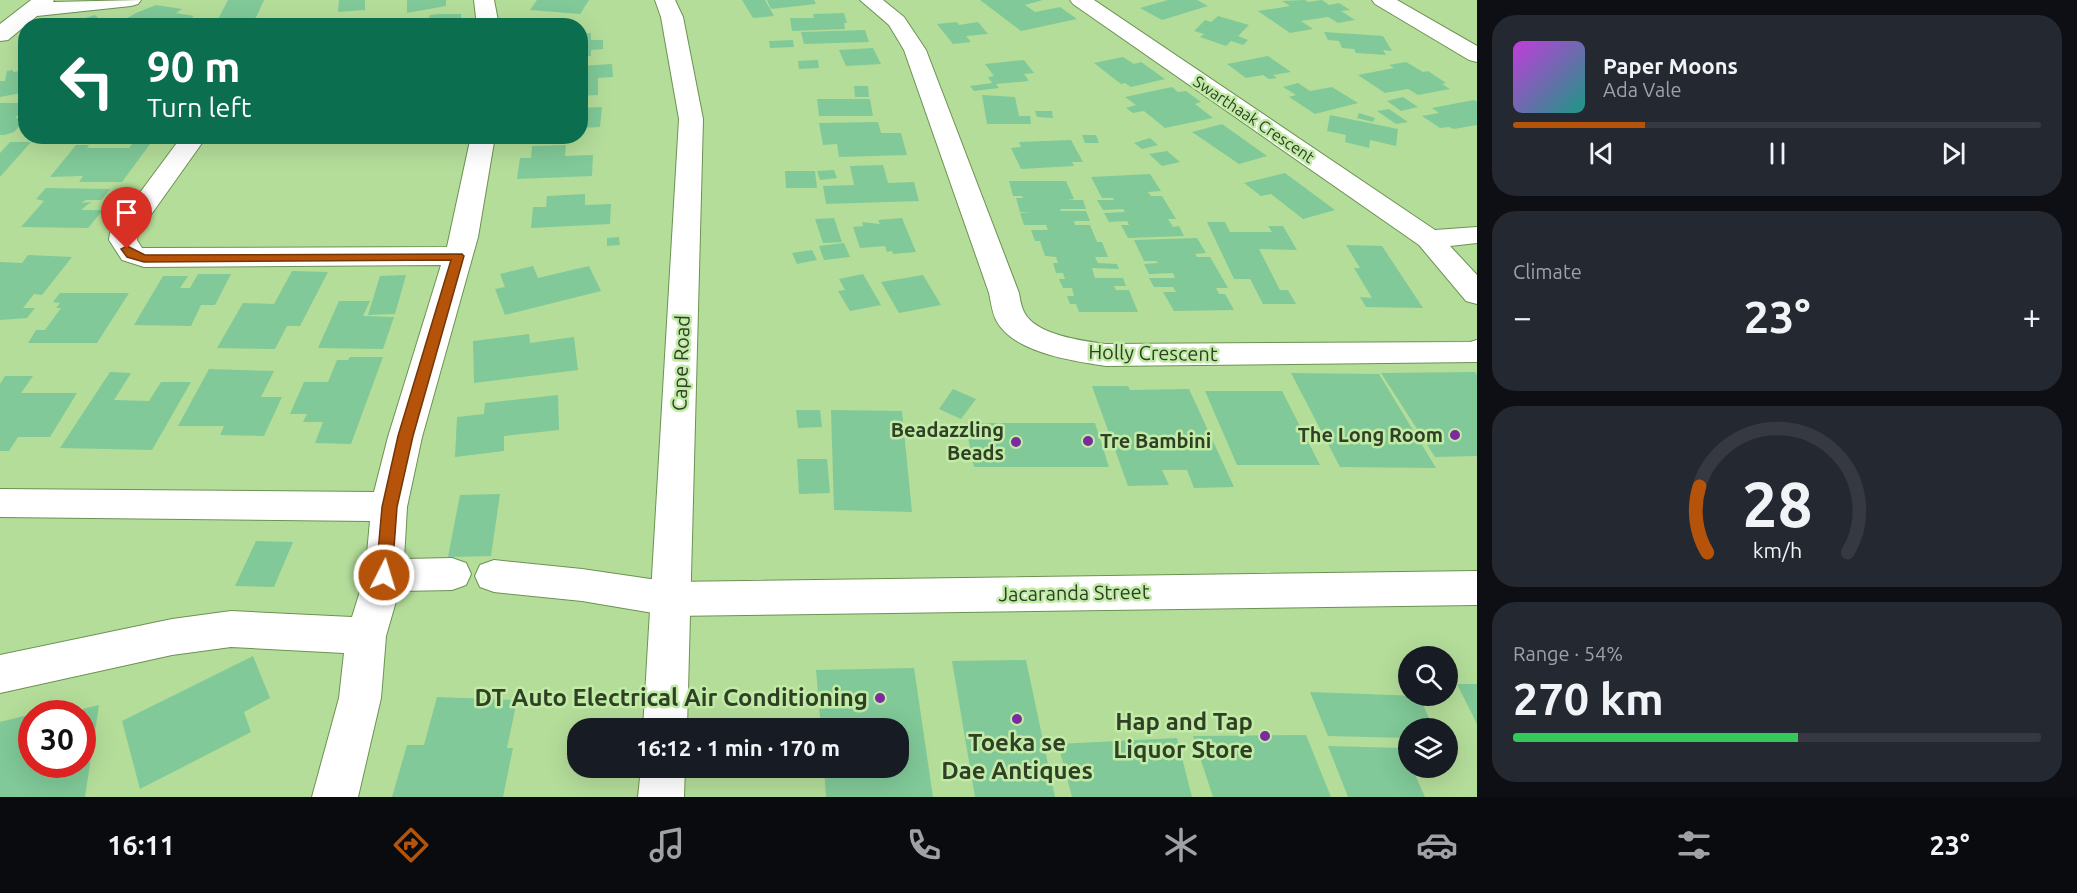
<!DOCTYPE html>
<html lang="en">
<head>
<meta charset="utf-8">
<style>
	:root { --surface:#171b24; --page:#242831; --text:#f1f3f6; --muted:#9ea1a6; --line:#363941; --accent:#b45309 }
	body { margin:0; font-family:Ubuntu,sans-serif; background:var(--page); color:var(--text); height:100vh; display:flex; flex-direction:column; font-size:22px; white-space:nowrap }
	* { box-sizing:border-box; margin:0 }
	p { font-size:20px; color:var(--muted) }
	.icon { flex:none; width:33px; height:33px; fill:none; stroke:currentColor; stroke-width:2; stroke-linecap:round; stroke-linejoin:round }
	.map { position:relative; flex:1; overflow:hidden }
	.side { display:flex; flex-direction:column; gap:15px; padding:15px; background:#0d0f14; width:600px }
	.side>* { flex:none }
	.hud { position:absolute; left:18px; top:18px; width:570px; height:126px; border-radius:24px; box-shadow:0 6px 24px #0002; background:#0b6e4f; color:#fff; overflow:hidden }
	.controls { position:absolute; left:1398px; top:646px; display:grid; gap:12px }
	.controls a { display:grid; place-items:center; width:60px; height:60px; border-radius:50%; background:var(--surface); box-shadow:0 6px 24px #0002; font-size:30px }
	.speed { position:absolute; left:18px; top:700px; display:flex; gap:12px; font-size:30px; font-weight:700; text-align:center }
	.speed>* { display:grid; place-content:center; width:78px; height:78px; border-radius:50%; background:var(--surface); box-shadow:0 6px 24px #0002; line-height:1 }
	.speed .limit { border:9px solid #d22; background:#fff; color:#111 }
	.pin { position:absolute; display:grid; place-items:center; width:51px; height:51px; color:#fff; margin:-62px -26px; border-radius:50% 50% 50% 0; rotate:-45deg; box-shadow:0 0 6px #0007 }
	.pin .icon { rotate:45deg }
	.me { position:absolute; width:66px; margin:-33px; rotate:5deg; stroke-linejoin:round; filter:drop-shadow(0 0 4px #0008) }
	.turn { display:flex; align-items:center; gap:21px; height:126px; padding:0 30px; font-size:27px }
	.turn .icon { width:78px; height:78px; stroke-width:2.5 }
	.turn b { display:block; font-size:42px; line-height:51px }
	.big { font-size:45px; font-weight:700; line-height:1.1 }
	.side .widget { flex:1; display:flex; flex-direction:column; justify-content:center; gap:9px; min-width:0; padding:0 21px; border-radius:24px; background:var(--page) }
	.side .dial { align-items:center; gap:0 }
	.dial svg { height:156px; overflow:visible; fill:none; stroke:var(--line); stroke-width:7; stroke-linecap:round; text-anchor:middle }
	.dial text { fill:var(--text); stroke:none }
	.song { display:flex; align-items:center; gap:18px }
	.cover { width:72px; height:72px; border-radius:9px; background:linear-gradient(135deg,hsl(290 70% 55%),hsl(170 70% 35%)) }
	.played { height:6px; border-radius:3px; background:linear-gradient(90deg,var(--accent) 25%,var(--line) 25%) }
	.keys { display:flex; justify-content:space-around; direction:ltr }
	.heat { display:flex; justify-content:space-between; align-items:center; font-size:33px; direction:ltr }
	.charge { height:9px; border-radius:4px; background:linear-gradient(90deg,#34c759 54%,var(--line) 0) }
	.trip { position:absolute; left:567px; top:718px; width:342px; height:60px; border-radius:24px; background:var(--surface); box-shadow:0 6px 24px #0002; font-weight:700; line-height:60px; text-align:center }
	.tab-bar { display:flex; height:96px; justify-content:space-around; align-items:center; background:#090b0e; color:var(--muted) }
	.tab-bar .icon { width:42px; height:42px }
	.tab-bar .on { color:var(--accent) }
	.tab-bar b { font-size:27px; color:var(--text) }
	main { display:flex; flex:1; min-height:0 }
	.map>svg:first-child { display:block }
	.building { fill:#81c998 }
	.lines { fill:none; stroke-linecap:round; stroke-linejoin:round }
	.street-casing { stroke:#6c9252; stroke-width:2 }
	.secondary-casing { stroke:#6c9252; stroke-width:2 }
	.primary-casing { stroke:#6c9252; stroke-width:2 }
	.street { fill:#fff; fill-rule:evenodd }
	.secondary { fill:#fff; fill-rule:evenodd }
	.primary { fill:#fff; fill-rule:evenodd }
	.route { fill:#b45309; stroke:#753606; stroke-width:1.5 }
	.poi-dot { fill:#7a2b9c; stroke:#c1eba7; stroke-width:2 }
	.labels { text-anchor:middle; stroke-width:5; stroke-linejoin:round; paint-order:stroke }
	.far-street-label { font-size:16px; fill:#2f4025; stroke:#c1eba7 }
	.street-label { font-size:20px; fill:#2f4025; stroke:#c1eba7 }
	.poi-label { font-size:20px; font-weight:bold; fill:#2f4025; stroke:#c1eba7; text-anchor:end }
	.near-poi-label { font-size:24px; font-weight:bold; fill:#2f4025; stroke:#c1eba7; text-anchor:end }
</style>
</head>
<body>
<main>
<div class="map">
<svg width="1477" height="797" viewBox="0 0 1477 797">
	<rect width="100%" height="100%" fill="#b4dd9a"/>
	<g class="building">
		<path d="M 228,0 L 264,0 L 253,24 L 211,26 L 216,23 Z"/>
		<path d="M 339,0 L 365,0 L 365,10 L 338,12 Z"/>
		<path d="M 407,0 L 446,0 L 446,6 L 407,13 Z"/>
		<path d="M 537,0 L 589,0 L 580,14 L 530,10 Z"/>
		<path d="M 742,0 L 765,0 L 774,16 L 753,18 Z"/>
		<path d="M 767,0 L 814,0 L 816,4 L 771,9 Z"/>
		<path d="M 980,0 L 1043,0 L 1025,5 L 1035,12 L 1060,7 L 1077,19 L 1021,31 Z"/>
		<path d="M 1168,0 L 1197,0 L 1208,6 L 1162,20 L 1140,8 Z"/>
		<path d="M 1305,0 L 1308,2 L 1322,0 L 1329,5 L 1339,3 L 1350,10 L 1341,11 L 1355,20 L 1338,23 L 1328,17 L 1301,21 L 1313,29 L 1290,33 L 1258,11 L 1290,6 L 1282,1 Z"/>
		<path d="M 156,5 L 182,9 L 176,13 L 194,16 L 180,26 L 144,26 L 122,21 L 136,13 Z"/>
		<path d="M 844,13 L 847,23 L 844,23 L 845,29 L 792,31 L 790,18 L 814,18 L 813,14 Z"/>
		<path d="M 439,14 L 461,14 L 461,26 L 421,26 L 422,23 L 433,21 L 428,19 L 430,15 Z"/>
		<path d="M 95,15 L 107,26 L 53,26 L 67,20 L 72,22 Z"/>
		<path d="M 1218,16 L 1249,25 L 1238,36 L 1248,40 L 1243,45 L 1231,41 L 1226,46 L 1200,37 L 1204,34 L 1194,31 L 1205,20 L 1211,22 Z"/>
		<path d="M 957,22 L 959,25 L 978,22 L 988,34 L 966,36 L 971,42 L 953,44 L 937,24 Z"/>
		<path d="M 865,30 L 869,42 L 804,44 L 801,32 Z"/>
		<path d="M 1324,32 L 1383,36 L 1392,51 L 1383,50 L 1386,55 L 1356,53 L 1354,49 L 1342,48 L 1339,41 L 1328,40 Z"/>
		<path d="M 591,33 L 591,40 L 603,40 L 603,49 L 591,50 L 591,56 L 580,57 L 580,34 Z"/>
		<path d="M 793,40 L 794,47 L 770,48 L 769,41 Z"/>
		<path d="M 873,48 L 881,64 L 846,66 L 839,50 Z"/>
		<path d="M 1268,56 L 1291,72 L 1273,75 L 1277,78 L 1269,79 L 1263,75 L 1246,78 L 1227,64 Z"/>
		<path d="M 1123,57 L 1134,64 L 1141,62 L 1165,79 L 1131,87 L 1125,83 L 1121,84 L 1094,63 Z"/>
		<path d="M 818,60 L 819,68 L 799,69 L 798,61 Z"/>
		<path d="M 1024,60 L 1034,73 L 1024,74 L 1029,81 L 996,84 L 999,88 L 974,91 L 970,86 L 992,83 L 988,77 L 994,76 L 985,64 Z"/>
		<path d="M 1406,62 L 1423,72 L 1428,71 L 1446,83 L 1442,84 L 1450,89 L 1418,95 L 1408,89 L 1385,93 L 1358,75 L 1394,68 L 1389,65 Z"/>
		<path d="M 612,64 L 613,77 L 598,78 L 598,95 L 580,96 L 580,66 Z"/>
		<path d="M 13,70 L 13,72 L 26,70 L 26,92 L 0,97 L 0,81 L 5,81 L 7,71 Z"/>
		<path d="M 1298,83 L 1310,91 L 1332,87 L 1358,103 L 1315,114 L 1289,97 L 1296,95 L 1283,87 Z"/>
		<path d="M 854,86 L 868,86 L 869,97 L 855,97 Z"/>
		<path d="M 1172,87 L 1178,92 L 1186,91 L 1201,102 L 1195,104 L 1213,118 L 1165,128 L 1144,111 L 1133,113 L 1126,108 L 1136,105 L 1125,97 Z"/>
		<path d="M 982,95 L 1015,97 L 1019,116 L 1030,116 L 1031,124 L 987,124 Z"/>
		<path d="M 1403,97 L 1418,107 L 1401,111 L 1387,101 Z"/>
		<path d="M 817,99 L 870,99 L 873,116 L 819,116 Z"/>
		<path d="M 1474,100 L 1477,102 L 1477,125 L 1454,129 L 1449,127 L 1440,128 L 1422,116 L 1439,113 L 1432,108 Z"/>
		<path d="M 0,103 L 26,103 L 26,107 L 15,118 L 26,119 L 14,132 L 5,135 L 0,135 Z"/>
		<path d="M 602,107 L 600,127 L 580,128 L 580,108 Z"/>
		<path d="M 1389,109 L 1408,122 L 1396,124 L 1377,111 Z"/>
		<path d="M 1035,111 L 1052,111 L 1053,118 L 1037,117 Z"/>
		<path d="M 1359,113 L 1375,118 L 1373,122 L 1357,118 Z"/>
		<path d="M 1330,115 L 1398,129 L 1396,146 L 1370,140 L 1369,148 L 1345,142 L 1346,135 L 1327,131 Z"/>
		<path d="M 878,122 L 881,133 L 901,133 L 907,155 L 839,157 L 837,144 L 823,145 L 819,123 Z"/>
		<path d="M 1222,124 L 1267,156 L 1239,164 L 1192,132 Z"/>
		<path d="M 1082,135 L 1096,135 L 1099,143 L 1085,143 Z"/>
		<path d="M 1150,138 L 1158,145 L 1142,149 L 1134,143 Z"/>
		<path d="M 1071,140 L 1083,162 L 1072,162 L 1074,166 L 1021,169 L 1011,148 L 1021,147 L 1019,142 Z"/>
		<path d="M 10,142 L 31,142 L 0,177 L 0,153 Z"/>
		<path d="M 132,144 L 150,144 L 122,182 L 79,182 L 83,176 L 50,177 L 76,145 L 89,145 L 87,148 L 129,148 Z"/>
		<path d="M 566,145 L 565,156 L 593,155 L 592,176 L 517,179 L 520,158 L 531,158 L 532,146 Z"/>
		<path d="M 1167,151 L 1180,162 L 1162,166 L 1149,154 Z"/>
		<path d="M 883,165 L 888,183 L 914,182 L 919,201 L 826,204 L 823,186 L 854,185 L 850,166 Z"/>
		<path d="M 834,170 L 837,178 L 820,180 L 817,171 Z"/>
		<path d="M 785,171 L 815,171 L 817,188 L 786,188 Z"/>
		<path d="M 1285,173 L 1335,210 L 1303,219 L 1271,194 L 1261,196 L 1244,183 Z"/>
		<path d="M 1150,174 L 1161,191 L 1148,192 L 1151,196 L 1162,196 L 1176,219 L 1168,219 L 1173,227 L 1179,226 L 1184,236 L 1128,238 L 1121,225 L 1129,225 L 1127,221 L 1109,222 L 1104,213 L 1125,212 L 1123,209 L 1103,210 L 1097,200 L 1114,200 L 1113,198 L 1102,198 L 1091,177 Z"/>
		<path d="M 1009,181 L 1066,181 L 1074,199 L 1067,200 L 1083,200 L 1086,209 L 1060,209 L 1061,211 L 1086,211 L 1090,221 L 1074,221 L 1075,225 L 1090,225 L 1097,242 L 1102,242 L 1108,257 L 1095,257 L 1098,263 L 1117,264 L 1119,269 L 1092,268 L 1095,278 L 1123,278 L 1126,286 L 1114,286 L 1116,290 L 1129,290 L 1138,312 L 1079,312 L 1076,304 L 1070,304 L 1067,296 L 1074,296 L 1072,288 L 1063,288 L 1059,279 L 1065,279 L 1063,273 L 1056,273 L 1053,263 L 1058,263 L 1056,257 L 1045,256 L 1040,241 L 1035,241 L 1031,230 L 1048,230 L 1046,225 L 1024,225 L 1020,213 L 1030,212 L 1020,212 L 1016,198 L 1023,198 L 1022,196 L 1013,196 Z"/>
		<path d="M 46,188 L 110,189 L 101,200 L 86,200 L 81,203 L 91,202 L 81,210 L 103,210 L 88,228 L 21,227 L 44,201 L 36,199 Z"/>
		<path d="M 585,194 L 585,205 L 611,204 L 610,224 L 531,228 L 533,207 L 546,207 L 547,196 Z"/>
		<path d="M 834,218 L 842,242 L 823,243 L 815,219 Z"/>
		<path d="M 902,218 L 916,252 L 893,254 L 892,251 L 887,252 L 885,246 L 860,248 L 853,227 L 863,226 L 862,222 L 880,224 L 878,220 Z"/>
		<path d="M 1207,222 L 1225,222 L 1230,232 L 1272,232 L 1268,226 L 1283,226 L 1297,250 L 1259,249 L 1280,290 L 1288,290 L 1296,304 L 1263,304 L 1250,279 L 1234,279 Z"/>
		<path d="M 619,237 L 620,245 L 607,246 L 607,238 Z"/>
		<path d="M 1197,238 L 1206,253 L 1195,254 L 1197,257 L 1210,257 L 1228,288 L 1216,288 L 1219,294 L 1225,294 L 1234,310 L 1174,311 L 1163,292 L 1176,292 L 1173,287 L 1154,287 L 1149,278 L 1175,278 L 1173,273 L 1149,274 L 1144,264 L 1158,263 L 1156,261 L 1144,261 L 1134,240 Z"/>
		<path d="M 844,243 L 850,257 L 824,260 L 819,246 Z"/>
		<path d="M 1346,245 L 1382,246 L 1423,308 L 1366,307 L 1360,297 L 1372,298 L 1354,268 L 1360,268 Z"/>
		<path d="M 812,250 L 817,260 L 797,264 L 792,253 Z"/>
		<path d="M 28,255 L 72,257 L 42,295 L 34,294 L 23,308 L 35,308 L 27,318 L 0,320 L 0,262 L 22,263 Z"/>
		<path d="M 533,266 L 538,278 L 589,266 L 601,291 L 505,315 L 495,289 L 505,287 L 500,274 Z"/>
		<path d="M 292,271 L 328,272 L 300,326 L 287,326 L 275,349 L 217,348 L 243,303 L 274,304 Z"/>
		<path d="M 198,274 L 231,274 L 215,305 L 201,305 L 191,326 L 134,325 L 163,276 L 188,276 L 180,288 L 190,288 Z"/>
		<path d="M 863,274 L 881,305 L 850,311 L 838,291 L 845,290 L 839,279 Z"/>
		<path d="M 406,275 L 395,314 L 368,315 L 380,276 Z"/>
		<path d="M 923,275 L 941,305 L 899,313 L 881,282 Z"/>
		<path d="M 60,293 L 129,293 L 97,343 L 28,343 L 36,330 L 45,330 L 61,308 L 56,308 L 60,303 L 53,302 Z"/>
		<path d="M 339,301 L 370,301 L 363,316 L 394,317 L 383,349 L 318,348 Z"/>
		<path d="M 529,334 L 530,343 L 574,337 L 578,370 L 474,383 L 473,341 Z"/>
		<path d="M 350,357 L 383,357 L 351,444 L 315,443 L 323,422 L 303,422 L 307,414 L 290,414 L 304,382 L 328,382 L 337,360 L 348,360 Z"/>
		<path d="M 209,369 L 274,371 L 261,397 L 282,397 L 264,436 L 220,435 L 224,426 L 178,426 Z"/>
		<path d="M 110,372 L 131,373 L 114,400 L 149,401 L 161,382 L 191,382 L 152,450 L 60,448 Z"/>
		<path d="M 1475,372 L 1477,375 L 1477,456 L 1435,457 L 1381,373 Z"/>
		<path d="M 1291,373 L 1379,374 L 1436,468 L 1340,467 Z"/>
		<path d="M 5,376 L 33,376 L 21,393 L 77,393 L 50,437 L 18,437 L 9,451 L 0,451 L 0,384 Z"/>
		<path d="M 1092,386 L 1128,386 L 1130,390 L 1189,389 L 1234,487 L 1194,488 L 1187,470 L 1162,470 L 1169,485 L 1128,486 Z"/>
		<path d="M 953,389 L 976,399 L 961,419 L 939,409 Z"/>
		<path d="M 1205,391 L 1282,391 L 1320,465 L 1237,465 Z"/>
		<path d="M 558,395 L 559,430 L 504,436 L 504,451 L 455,457 L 457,417 L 484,414 L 485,403 Z"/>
		<path d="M 796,410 L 820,410 L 822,427 L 798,428 Z"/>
		<path d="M 831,410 L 902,411 L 912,512 L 834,510 Z"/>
		<path d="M 965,423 L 1095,423 L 1109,467 L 974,467 Z"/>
		<path d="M 797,459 L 827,459 L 830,493 L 799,494 Z"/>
		<path d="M 500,494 L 491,556 L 448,557 L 460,495 Z"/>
		<path d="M 256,541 L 293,542 L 274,587 L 235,586 Z"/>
		<path d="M 253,656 L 270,698 L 244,712 L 251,732 L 140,789 L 122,721 Z"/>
		<path d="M 1026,660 L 1055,797 L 975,797 L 952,661 Z"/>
		<path d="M 914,668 L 933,797 L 826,797 L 824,768 L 898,768 L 898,729 L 821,729 L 816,670 Z"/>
		<path d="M 1457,684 L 1477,684 L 1477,724 Z"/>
		<path d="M 1310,692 L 1419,696 L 1434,729 L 1408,729 L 1408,738 L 1328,736 Z"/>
		<path d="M 437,697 L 517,700 L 507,748 L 513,748 L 503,797 L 392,797 L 407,745 L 424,745 Z"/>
		<path d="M 99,705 L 85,797 L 0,797 L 0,722 L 32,714 L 32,765 L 82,765 L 82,714 L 67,713 Z"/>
		<path d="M 1306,735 L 1331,797 L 1213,797 L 1193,736 Z"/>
		<path d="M 1177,738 L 1192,797 L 1072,797 L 1058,744 Z"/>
		<path d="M 1328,746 L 1403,748 L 1408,761 L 1408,768 L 1412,768 L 1425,797 L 1348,797 Z"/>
	</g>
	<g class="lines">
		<g class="street-casing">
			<g id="street">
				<path d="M 31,0 L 54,0 L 53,2 L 141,0 L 138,4 L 131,6 L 37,16 L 8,40 L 0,41 L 0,24 Z"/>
				<path d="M 474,0 L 494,0 L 499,26 L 477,26 Z"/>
				<path d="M 860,0 L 883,0 L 904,17 L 926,50 L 1019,293 C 1020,299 1021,306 1024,312 C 1035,335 1083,341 1106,344 L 1470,342 L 1477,340 L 1477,362 L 1106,366 C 1073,361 1013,353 996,320 C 992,312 991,302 989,293 L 904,50 L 889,25 Z"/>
				<path d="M 1070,0 L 1094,0 L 1435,230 L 1477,227 L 1477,243 L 1450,246 L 1477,275 L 1477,304 L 1466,301 L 1419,245 L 1073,4 Z"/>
				<path d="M 182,136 L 207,136 L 138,233 L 137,240 L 142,248 L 447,247 L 471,136 L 495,136 L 478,237 L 422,437 L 407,507 L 404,559 L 452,558 L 466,563 L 471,574 L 466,585 L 452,590 L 399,591 L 386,636 L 381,698 L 358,797 L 312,797 L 339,698 L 344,653 L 231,647 L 172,655 L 0,693 L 0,655 L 172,619 L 231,611 L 352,617 L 365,575 L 370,521 L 0,517 L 0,489 L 374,492 L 388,437 L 441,265 L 144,267 L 122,260 L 109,240 L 110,233 Z"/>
				<path d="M 494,560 L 582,569 L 671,582 L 685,587 L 691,599 L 685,611 L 671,616 L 582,601 L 494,592 L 480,587 L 475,576 L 480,565 Z"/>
			</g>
		</g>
		<g class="secondary-casing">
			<g id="secondary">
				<path d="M 1372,0 L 1397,0 L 1477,46 L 1477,62 L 1469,60 L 1375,4 Z"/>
				<path d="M 1477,571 L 1477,605 L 671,616 L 657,611 L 651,599 L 657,587 L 671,582 Z"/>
			</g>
		</g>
		<g class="primary-casing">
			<g id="primary">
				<path d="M 655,0 L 675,0 L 683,17 L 703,119 L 687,729 L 643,729 L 679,119 L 661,17 Z"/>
				<path d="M 641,768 L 685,768 L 684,797 L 638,797 Z"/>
			</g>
		</g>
		<use href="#street" class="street"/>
		<use href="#secondary" class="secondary"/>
		<use href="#primary" class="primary"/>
	</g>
	<path class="route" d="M 127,246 L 145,255 L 462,254 L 464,256 L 413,436 L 397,507 L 392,575 L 389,580 L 384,582 L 378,580 L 376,575 L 382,507 L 398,436 L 451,260 L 144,262 L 127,257 L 121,249 Z"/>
	<g class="poi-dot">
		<circle cx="1455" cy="435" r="6"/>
		<circle cx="1088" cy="441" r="6"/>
		<circle cx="1016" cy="442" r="6"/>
		<circle cx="880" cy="698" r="6"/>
		<circle cx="1017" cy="719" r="6"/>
		<circle cx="1265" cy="736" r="6"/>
	</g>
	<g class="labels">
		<g class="far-street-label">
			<text transform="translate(1254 119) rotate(34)" y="6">Swarthaak Crescent</text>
		</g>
		<g class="street-label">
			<text transform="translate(1153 353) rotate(1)" y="7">Holly Crescent</text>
			<text transform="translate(681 363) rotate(-88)" y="7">Cape Road</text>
			<text transform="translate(1074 593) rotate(-1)" y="7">Jacaranda Street</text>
		</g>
		<g class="poi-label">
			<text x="1004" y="437">Beadazzling<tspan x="1004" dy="23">Beads</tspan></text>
			<text x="1443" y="442">The Long Room</text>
			<text x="1100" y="448" text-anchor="start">Tre Bambini</text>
		</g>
		<g class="near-poi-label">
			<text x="868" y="706">DT Auto Electrical Air Conditioning</text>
			<text x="1253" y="730">Hap and Tap<tspan x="1253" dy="28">Liquor Store</tspan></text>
			<text x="1017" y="751" text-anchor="middle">Toeka se<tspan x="1017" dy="28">Dae Antiques</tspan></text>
		</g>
	</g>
</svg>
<div class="controls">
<a><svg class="icon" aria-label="search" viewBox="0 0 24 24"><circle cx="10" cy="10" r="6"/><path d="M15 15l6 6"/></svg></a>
<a><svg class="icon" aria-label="layers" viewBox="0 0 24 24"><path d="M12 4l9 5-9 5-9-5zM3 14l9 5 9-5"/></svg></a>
</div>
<div class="speed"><div class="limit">30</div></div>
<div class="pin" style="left:127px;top:249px;background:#d93025"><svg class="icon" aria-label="arrive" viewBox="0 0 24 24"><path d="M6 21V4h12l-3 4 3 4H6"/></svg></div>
<svg class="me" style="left:384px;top:575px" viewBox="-20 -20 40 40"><circle r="17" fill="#b45309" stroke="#fff" stroke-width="3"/><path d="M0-11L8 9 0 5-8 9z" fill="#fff"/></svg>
<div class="trip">16:12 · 1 min · 170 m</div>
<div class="hud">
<div class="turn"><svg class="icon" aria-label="left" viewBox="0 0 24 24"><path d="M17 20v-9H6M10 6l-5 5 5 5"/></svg><div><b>90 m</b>Turn left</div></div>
</div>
</div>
<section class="side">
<div class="widget">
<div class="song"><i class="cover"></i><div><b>Paper Moons</b><p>Ada Vale</p></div></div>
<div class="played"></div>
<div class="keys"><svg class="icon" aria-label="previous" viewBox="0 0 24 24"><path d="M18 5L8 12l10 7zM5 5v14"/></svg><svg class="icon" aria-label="pause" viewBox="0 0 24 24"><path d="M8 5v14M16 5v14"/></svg><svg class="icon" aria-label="next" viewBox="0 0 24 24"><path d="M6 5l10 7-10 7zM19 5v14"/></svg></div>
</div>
<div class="widget"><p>Climate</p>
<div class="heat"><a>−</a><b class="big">23°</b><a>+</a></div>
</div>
<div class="widget dial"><svg viewBox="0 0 100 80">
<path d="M14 69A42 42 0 1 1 86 69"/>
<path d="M14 69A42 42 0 0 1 10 35" stroke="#b45309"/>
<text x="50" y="56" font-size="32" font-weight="700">28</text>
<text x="50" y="72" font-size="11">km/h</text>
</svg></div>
<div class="widget"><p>Range · 54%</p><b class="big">270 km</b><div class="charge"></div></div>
</section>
</main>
<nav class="tab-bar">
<b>16:11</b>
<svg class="icon on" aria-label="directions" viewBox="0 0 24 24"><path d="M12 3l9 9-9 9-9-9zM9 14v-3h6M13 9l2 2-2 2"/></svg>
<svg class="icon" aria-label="music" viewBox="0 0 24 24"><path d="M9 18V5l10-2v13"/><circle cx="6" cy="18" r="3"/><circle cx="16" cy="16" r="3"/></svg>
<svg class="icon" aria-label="phone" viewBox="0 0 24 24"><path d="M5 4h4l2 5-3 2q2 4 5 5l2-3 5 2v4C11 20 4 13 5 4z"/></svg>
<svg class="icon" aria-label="climate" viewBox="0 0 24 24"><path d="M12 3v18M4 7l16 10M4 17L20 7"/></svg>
<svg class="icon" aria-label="car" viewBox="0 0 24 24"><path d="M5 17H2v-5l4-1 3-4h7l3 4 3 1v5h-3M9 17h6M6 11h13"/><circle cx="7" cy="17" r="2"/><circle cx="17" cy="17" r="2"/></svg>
<svg class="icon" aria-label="filters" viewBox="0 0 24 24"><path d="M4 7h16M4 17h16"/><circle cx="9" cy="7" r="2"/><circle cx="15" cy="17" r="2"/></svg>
<b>23°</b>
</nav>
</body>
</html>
